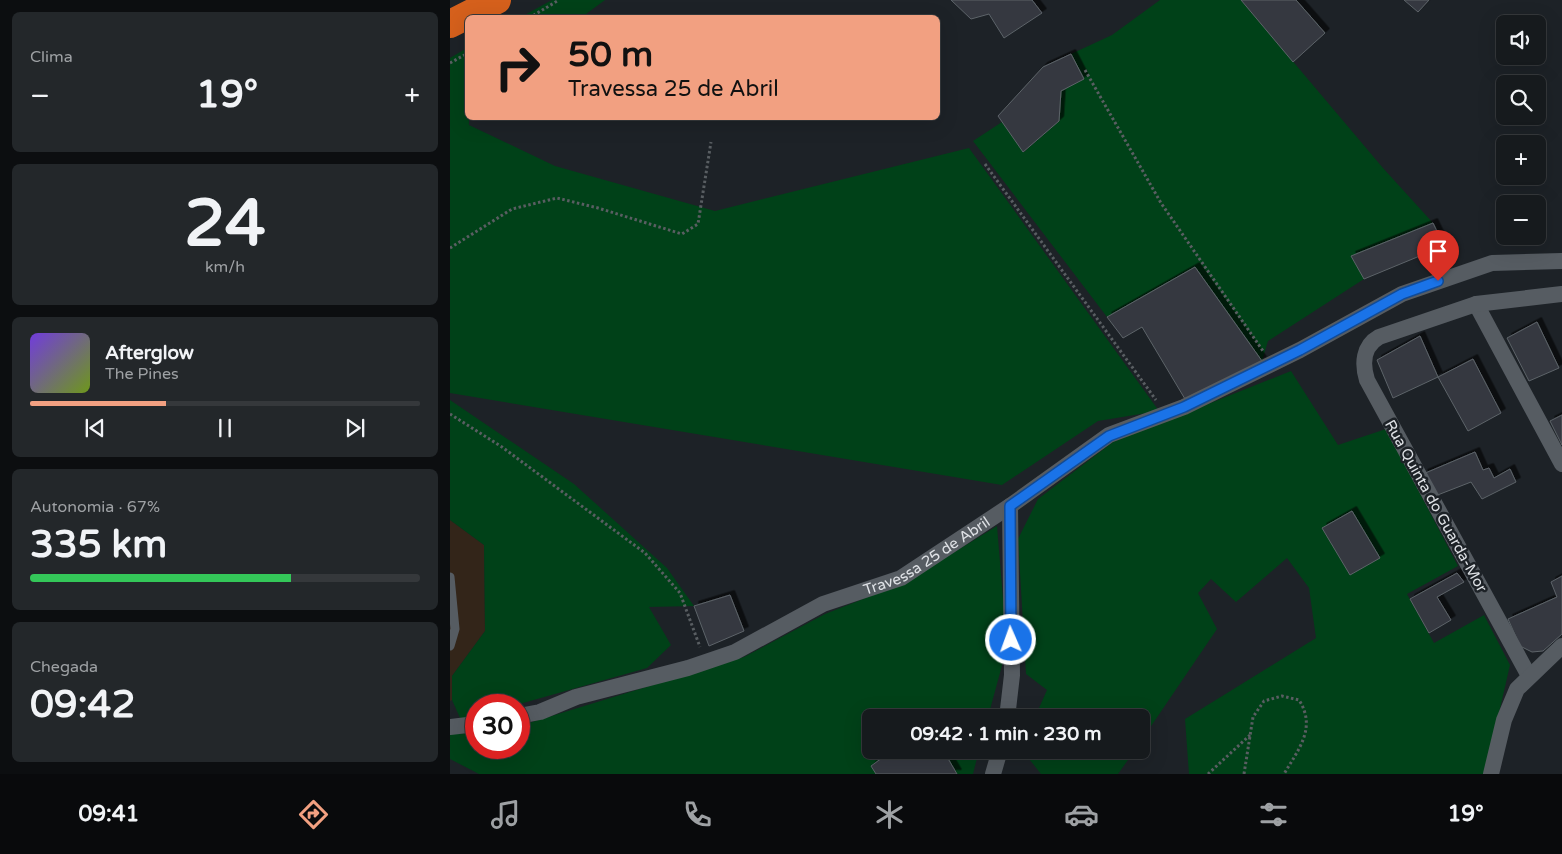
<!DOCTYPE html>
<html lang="pt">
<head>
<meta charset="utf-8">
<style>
	:root { --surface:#161a1d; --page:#23272a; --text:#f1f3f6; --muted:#9ea1a4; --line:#35383b; --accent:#f2a081 }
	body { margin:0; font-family:"Varela Round",sans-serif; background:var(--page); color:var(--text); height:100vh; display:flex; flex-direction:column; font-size:19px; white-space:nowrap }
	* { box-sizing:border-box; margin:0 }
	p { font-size:16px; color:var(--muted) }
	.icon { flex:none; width:28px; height:28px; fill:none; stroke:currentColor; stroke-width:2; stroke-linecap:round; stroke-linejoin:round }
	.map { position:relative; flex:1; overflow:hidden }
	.side { display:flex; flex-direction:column; gap:12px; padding:12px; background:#0c0e10; width:450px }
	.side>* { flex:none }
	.banner { position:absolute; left:15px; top:15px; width:475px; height:105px; border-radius:8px; box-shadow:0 5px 20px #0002,0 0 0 1px var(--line); background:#f2a081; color:#111; overflow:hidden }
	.fabs { position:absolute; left:1046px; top:15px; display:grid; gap:10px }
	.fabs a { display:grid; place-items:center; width:50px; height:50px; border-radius:8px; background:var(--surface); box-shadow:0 5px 20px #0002,0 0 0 1px var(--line); font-size:25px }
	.speed { position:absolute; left:15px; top:694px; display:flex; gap:10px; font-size:25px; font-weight:700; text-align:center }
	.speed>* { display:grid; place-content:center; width:65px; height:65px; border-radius:50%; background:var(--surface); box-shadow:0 5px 20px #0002,0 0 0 1px var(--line); line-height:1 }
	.speed .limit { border:8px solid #d22; background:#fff; color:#111 }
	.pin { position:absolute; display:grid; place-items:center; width:42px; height:42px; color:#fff; margin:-51px -21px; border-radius:50% 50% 50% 0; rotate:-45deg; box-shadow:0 0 5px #0007 }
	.pin .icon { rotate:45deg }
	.me { position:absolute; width:55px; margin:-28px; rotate:358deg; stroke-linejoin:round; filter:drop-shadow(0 0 4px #0008) }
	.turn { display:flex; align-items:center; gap:18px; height:105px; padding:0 20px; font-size:22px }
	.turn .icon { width:65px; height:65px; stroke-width:2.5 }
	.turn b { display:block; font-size:35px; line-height:42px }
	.big { font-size:38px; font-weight:700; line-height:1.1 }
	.side .tile { flex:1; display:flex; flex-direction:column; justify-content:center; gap:8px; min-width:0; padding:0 18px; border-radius:8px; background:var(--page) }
	.side .dial { align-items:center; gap:0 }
	.dial b { font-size:65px; line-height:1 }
	.song { display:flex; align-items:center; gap:15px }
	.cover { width:60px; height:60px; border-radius:8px; background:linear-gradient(135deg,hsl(260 70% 55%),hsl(80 70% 35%)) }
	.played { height:5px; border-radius:2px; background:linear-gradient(90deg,var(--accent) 35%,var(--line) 35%) }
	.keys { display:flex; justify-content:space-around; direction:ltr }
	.heat { display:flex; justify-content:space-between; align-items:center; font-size:28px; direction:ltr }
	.charge { height:8px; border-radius:4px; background:linear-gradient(90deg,#34c759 67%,var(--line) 0) }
	.trip { position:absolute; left:412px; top:709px; width:288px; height:50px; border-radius:8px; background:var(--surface); box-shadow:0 5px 20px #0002,0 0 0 1px var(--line); font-weight:700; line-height:50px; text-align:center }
	.menu { display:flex; height:80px; justify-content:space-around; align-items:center; background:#090a0c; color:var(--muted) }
	.menu .icon { width:35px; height:35px }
	.menu .active { color:var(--accent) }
	.menu b { font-size:22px; color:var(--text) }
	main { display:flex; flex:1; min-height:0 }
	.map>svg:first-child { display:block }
	.industrial { fill:#332519 }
	.green { fill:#004118 }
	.building { fill:#34393f; stroke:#5d6369; filter:url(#shadow) }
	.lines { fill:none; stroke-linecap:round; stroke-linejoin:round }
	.path { stroke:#595e62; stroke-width:3; stroke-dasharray:2.5 2.5; stroke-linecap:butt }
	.lane { stroke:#565c62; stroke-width:9 }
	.street { stroke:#565c62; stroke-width:16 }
	.highway { stroke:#d5601c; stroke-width:28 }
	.route-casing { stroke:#114b97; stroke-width:12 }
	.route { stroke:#1a73e8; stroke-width:9 }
	.labels { text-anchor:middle; stroke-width:5; stroke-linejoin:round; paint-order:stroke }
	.street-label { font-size:15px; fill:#dfe2e6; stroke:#1d2227 }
</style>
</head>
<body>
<main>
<section class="side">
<div class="tile"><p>Clima</p>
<div class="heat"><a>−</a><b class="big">19°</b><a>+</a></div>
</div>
<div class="tile dial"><b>24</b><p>km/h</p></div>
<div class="tile">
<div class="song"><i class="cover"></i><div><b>Afterglow</b><p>The Pines</p></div></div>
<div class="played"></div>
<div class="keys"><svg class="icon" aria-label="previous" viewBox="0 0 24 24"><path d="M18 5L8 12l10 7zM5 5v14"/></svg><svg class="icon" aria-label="pause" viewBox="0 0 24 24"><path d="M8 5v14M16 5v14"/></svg><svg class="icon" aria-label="next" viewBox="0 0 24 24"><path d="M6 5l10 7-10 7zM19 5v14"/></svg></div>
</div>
<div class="tile"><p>Autonomia · 67%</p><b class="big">335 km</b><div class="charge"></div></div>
<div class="tile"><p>Chegada</p><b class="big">09:42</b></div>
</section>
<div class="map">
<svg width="1112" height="774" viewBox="0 0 1112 774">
	<defs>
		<filter id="shadow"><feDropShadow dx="4.5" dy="-4.5" stdDeviation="0" flood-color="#0009"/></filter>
	</defs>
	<rect width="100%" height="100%" fill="#1d2227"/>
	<path class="industrial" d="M 0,520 L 34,545 L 35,631 L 2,676 L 2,700 L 0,701 Z"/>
	<g class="green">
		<path d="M 102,0 L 155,0 L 132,17 L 71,17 Z"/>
		<path d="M 710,0 L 791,0 L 933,168 L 983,223 L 902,256 L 914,279 L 818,341 L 812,361 L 745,268 L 657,317 L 523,141 L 552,122 L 574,152 L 609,121 L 611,91 L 634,79 L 621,54 L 662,35 Z"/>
		<path d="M 17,48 L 19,125 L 105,166 L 265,211 L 519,148 L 709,411 L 648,421 L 552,485 L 0,393 L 0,58 Z"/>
		<path d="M 841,371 L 888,445 L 936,429 L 1008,566 L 957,594 L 984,643 L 1034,615 L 1060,665 L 1035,774 L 739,774 L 735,719 L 866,638 L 859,588 L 837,558 L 786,602 L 761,579 L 748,593 L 767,629 L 691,741 L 691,718 L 585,717 L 597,690 L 576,674 L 568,539 L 588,499 L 663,442 Z"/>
		<path d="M 0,400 L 124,484 L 217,568 L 244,606 L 199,607 L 221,645 L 197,668 L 66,705 L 26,705 L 26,716 L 11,720 L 2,700 L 2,676 L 35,631 L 34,545 L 0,520 Z"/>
		<path d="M 547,526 L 557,647 L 538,717 L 421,718 L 421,750 L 443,750 L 421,766 L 426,774 L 29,774 L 0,759 L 0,734 L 26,733 L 26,748 L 69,748 L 69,726 L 294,657 L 375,614 L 454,583 Z"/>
		<path d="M 493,750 L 529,750 L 523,774 L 507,774 Z"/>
		<path d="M 572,750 L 685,750 L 668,774 L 591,774 Z"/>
	</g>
	<g class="building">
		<path d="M 501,0 L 582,0 L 592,13 L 554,38 L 539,14 L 521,19 Z"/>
		<path d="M 791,0 L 846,0 L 875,33 L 843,62 Z"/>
		<path d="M 954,0 L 979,0 L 968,12 Z"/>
		<path d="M 621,54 L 634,79 L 611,91 L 609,121 L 573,152 L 548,116 L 593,67 Z"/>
		<path d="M 983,223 L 994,246 L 914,279 L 901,256 Z"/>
		<path d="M 745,267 L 812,361 L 735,399 L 692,327 L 673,338 L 657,317 Z"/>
		<path d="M 1087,322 L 1109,368 L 1079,381 L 1057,338 Z"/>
		<path d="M 970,336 L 988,377 L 943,398 L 927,360 Z"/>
		<path d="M 1023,359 L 1051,413 L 1018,431 L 988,377 Z"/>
		<path d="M 1112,415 L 1112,445 L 1100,421 Z"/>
		<path d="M 1025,452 L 1033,470 L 1039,468 L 1044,478 L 1060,469 L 1066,482 L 1032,499 L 1021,482 L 985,496 L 973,474 Z"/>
		<path d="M 902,511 L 930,558 L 900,575 L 872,528 Z"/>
		<path d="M 1007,573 L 1014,582 L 987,597 L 1001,620 L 979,633 L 960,599 Z"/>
		<path d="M 1112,576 L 1112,634 L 1093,651 L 1082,652 L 1070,646 L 1058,619 L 1107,597 L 1101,582 Z"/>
		<path d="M 280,595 L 294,631 L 259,646 L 244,606 Z"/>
		<path d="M 443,750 L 493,750 L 507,774 L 426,774 L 421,766 Z"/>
	</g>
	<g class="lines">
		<g class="path">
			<path d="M 79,18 L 109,0"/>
			<path d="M 0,63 L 18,53"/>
			<path d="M 635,70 L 711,203 L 813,351"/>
			<path d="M 535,164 L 706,400"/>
			<path d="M 0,248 L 62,209 L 107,198 L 148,208 L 232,234 L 248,224 L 261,142"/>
			<path d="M 0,414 L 52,447 L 195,553 L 230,593 L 250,647"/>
			<path d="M 758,774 L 800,735"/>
			<path d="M 794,774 L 803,717 L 814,701 L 832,696 L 849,700 C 867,728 848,750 834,774"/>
		</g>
		<path class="lane" d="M 0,577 L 5,629 L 0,646"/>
		<g class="street">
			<path d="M 1026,304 L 1112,464"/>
			<path d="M 1079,676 L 917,380 C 912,364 913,346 929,337 L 1026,304 L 1112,294"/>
			<path id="s1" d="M 69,716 L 90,712 L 126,697 L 238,668 L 285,652 L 373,604 L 451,578 L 560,506 L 659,435 L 734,407 L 850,350 L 952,294 L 1042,263 L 1112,261"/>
			<path d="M 557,718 L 562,675 L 560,506"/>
			<path d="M 0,727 L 26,724"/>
			<path d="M 543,774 L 550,750"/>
			<path d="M 1041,774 L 1054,720 L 1067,689 L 1112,646"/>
		</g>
		<path class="highway" d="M 0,24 L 47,0"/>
	</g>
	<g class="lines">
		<g class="route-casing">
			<path id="route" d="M 561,640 L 560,506 L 659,436 L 734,407 L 850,350 L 952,294 L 988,281"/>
		</g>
		<use href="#route" class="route"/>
	</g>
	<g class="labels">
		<g class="street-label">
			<text transform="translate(986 506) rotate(61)" y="5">Rua Quinta do Guarda-Mor</text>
			<text dy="5" stroke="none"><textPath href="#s1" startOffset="441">Travessa 25 de Abril</textPath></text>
		</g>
	</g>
</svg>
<div class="fabs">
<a><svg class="icon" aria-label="sound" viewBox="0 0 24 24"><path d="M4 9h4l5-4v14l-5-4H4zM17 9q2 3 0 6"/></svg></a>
<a><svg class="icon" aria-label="search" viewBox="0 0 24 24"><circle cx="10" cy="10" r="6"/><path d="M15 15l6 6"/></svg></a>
<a>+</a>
<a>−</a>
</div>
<div class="speed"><div class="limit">30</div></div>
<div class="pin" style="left:988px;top:281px;background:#d93025"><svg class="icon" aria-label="arrive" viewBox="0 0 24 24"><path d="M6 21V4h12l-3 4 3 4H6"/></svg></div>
<svg class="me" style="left:561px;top:640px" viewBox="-20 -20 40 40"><circle r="17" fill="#1a73e8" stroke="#fff" stroke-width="3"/><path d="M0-11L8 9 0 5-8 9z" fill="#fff"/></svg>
<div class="trip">09:42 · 1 min · 230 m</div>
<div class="banner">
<div class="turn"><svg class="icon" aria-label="right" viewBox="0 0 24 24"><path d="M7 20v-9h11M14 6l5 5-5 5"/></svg><div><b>50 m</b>Travessa 25 de Abril</div></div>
</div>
</div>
</main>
<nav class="menu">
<b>09:41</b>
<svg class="icon active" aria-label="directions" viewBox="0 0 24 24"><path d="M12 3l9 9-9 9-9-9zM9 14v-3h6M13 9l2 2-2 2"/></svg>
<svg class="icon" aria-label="music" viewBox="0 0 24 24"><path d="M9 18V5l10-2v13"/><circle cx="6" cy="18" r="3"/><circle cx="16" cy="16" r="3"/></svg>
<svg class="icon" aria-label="phone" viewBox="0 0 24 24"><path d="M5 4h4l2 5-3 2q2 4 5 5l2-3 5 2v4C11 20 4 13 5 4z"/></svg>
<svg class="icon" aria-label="climate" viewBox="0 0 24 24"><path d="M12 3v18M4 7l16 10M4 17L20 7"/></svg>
<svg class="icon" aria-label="car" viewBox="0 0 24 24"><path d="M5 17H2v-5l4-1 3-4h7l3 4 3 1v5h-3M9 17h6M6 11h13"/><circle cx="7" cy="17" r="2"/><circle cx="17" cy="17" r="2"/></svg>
<svg class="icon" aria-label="filters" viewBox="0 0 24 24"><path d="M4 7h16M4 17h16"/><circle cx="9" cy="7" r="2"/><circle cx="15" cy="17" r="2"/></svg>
<b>19°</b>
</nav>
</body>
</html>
